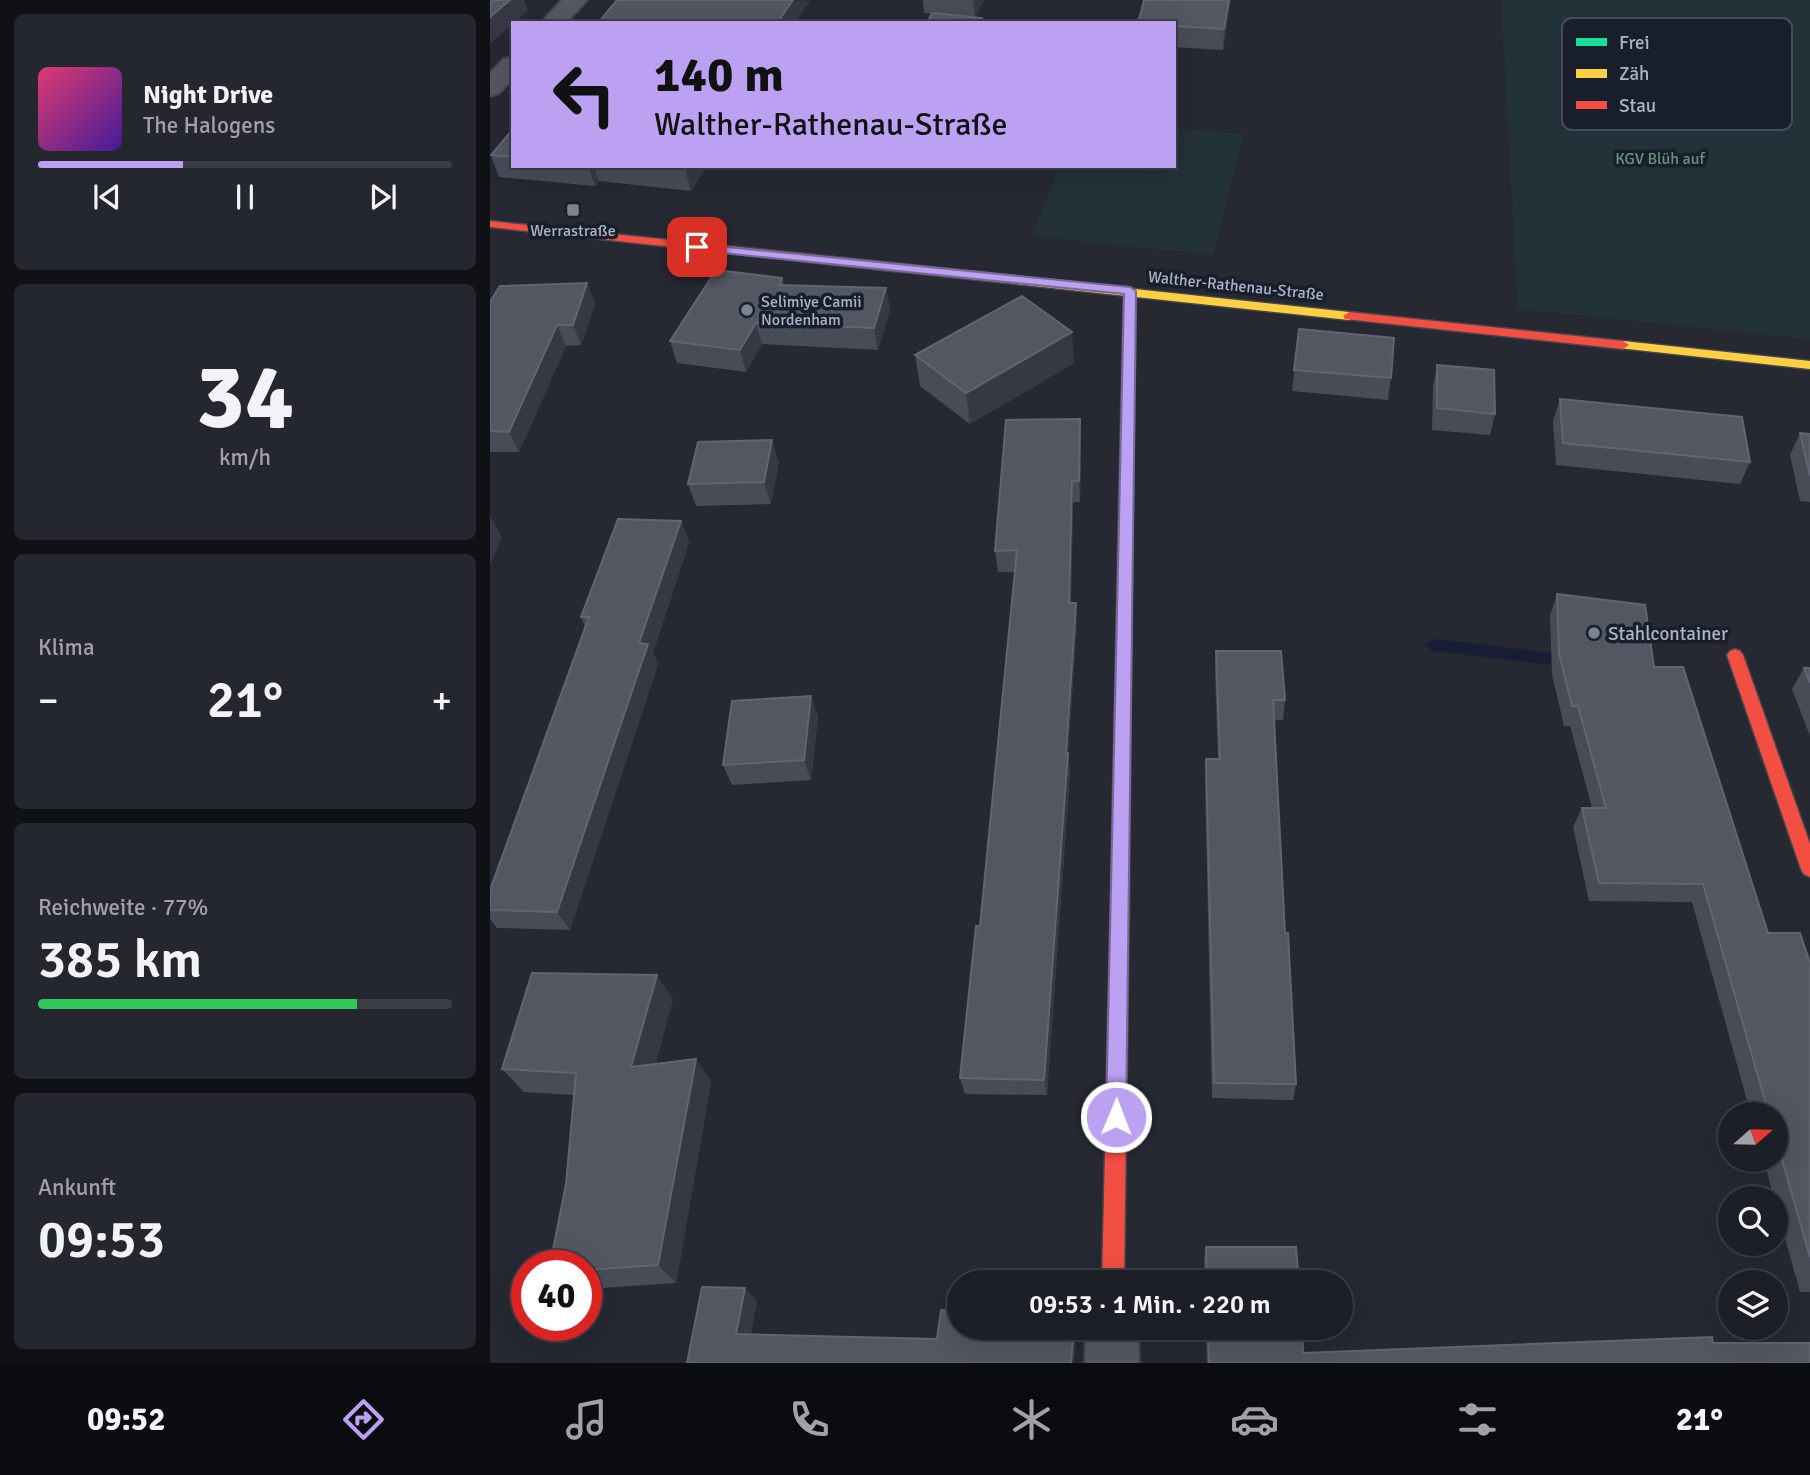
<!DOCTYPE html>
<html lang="de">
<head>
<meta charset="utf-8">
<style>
	:root { --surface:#1c1f26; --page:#25272e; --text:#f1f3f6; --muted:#a0a2a7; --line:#3a3d43; --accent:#bca0f2 }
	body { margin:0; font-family:Signika,sans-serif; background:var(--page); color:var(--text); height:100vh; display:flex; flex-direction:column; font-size:26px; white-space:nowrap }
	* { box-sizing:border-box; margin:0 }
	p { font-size:23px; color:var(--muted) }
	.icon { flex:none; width:38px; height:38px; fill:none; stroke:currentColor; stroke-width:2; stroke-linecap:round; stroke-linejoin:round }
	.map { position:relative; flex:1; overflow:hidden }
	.panel { display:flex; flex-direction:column; gap:14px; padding:14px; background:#0f1115; width:490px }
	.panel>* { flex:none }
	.hud { position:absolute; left:21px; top:21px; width:665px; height:147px; border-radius:0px; box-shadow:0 7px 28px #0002,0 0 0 2px var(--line); background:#bca0f2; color:#111; overflow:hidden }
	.needle { width:46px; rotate:70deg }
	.fabs { position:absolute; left:1228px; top:1102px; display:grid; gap:14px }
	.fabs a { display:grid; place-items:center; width:70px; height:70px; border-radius:50%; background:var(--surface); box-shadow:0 7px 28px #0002,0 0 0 2px var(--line); font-size:35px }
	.speed { position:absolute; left:21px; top:1250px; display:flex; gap:14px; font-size:35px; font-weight:700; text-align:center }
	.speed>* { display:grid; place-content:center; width:91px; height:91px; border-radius:50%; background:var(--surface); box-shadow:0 7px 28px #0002,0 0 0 2px var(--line); line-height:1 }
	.speed .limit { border:10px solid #d22; background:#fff; color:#111 }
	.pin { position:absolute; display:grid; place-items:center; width:60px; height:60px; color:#fff; margin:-30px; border-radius:14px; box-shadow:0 4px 10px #0006 }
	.me { position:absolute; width:77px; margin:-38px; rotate:1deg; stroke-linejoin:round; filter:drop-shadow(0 0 5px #0008) }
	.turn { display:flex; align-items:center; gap:24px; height:147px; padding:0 28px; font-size:32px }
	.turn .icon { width:91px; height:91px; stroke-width:2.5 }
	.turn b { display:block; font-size:49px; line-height:60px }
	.big { font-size:52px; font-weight:600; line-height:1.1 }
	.panel .card { flex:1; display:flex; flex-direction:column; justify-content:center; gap:10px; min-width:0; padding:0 24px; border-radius:10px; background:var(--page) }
	.panel .dial { align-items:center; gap:0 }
	.dial b { font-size:91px; line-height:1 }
	.song { display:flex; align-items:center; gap:21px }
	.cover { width:84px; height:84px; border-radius:10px; background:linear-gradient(135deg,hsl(340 70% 55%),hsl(260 70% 35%)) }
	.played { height:7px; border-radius:4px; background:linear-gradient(90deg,var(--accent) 35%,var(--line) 35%) }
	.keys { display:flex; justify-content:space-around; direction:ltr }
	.heat { display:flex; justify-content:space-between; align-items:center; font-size:38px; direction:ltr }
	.charge { height:10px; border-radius:5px; background:linear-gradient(90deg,#34c759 77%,var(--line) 0) }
	.trip { position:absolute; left:457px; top:1270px; width:406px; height:70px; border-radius:35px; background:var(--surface); box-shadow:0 7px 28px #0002,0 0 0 2px var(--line); font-weight:600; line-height:70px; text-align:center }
	.tab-bar { display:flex; height:112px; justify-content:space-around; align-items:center; background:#0b0c0f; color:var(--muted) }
	.tab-bar .icon { width:49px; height:49px }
	.tab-bar .selected { color:var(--accent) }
	.tab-bar b { font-size:32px; color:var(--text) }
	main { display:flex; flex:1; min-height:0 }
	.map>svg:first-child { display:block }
	.green { fill:#233138 }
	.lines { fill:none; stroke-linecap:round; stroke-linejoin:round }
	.stream { fill:#161d35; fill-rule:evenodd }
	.street-casing { stroke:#43464f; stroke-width:4 }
	.fast-casing { stroke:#43464f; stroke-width:3 }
	.slow-casing { stroke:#43464f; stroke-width:3 }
	.jam-casing { stroke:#43464f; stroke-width:3 }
	.street { fill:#565861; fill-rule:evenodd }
	.fast { fill:#16e098; fill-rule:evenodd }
	.slow { fill:#ffcf43; fill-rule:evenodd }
	.jam { fill:#f24e42; fill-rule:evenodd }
	.wall { fill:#484c56 }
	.shaded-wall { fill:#363943 }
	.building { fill:#535762; stroke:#616572; stroke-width:2 }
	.route { fill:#bca0f2; stroke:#7a689d; stroke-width:2 }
	.poi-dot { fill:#7e8392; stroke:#191e2d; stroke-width:2.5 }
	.labels { text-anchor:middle; stroke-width:7; stroke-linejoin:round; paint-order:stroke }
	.far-park-label { font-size:16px; fill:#659679; stroke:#191e2d }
	.far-poi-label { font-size:16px; fill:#aeb3c5; stroke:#191e2d }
	.far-street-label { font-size:16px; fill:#aeb3c5; stroke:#191e2d }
	.poi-label { font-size:19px; fill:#aeb3c5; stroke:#191e2d; text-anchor:start }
	.key { fill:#191e2d; stroke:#464b5b; stroke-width:2 }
	.key-label { font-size:19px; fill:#aeb3c5 }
</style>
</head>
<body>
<main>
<section class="panel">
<div class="card">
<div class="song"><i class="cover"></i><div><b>Night Drive</b><p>The Halogens</p></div></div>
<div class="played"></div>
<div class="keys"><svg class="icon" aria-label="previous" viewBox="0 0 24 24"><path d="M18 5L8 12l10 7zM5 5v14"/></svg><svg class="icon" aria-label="pause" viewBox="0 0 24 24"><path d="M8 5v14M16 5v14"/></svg><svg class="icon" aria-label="next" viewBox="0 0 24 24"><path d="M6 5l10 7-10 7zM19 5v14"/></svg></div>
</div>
<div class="card dial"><b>34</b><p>km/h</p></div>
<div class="card"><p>Klima</p>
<div class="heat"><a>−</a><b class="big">21°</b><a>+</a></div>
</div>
<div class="card"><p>Reichweite · 77%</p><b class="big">385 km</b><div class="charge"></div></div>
<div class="card"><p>Ankunft</p><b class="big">09:53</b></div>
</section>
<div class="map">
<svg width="1320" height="1363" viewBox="0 0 1320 1363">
	<rect width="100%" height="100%" fill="#262932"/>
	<g class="green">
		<path d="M 1011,0 L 1320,0 L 1320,339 L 1028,309 Z"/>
		<path d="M 684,128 L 754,134 L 723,255 L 542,236 L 569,166 L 684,166 Z"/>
	</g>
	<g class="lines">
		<path class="stream" d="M 943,639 L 1080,655 L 1086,657 L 1088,661 L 1086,665 L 1080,667 L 943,651 L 935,645 Z"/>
		<g class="street-casing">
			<g id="street">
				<path d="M 72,0 L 97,0 L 76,23 L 51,23 Z"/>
				<path d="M 23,57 L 23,79 L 9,93 L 0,96 L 0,73 L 14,59 Z"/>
				<path d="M 596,1328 L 648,1328 L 649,1363 L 595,1363 Z"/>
			</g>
		</g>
		<g class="fast-casing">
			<path id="fast" d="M 640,287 L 646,291 L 642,556 L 635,561 L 628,556 L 634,291 Z"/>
		</g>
		<g class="slow-casing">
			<g id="slow">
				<path d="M 411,264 L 859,312 L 865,316 L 859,320 L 407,271 L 405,268 Z"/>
				<path d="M 1133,341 L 1320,361 L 1320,369 L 1129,348 L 1127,345 Z"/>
				<path d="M 635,551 L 642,556 L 639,893 L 636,899 L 630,901 L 624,899 L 621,893 L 628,556 Z"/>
			</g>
		</g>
		<g class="jam-casing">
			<g id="jam">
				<path d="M 0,221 L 411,264 L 417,268 L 411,272 L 0,227 Z"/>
				<path d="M 859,312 L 1133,341 L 1139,345 L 1133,349 L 855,319 L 853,316 Z"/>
				<path d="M 1245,649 L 1250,651 L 1253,655 L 1320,844 L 1320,877 L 1314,874 L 1311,869 L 1237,655 L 1240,651 Z"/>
				<path d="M 630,885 L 636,887 L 639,893 L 634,1283 L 612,1283 L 621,893 L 624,887 Z"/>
			</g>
		</g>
		<use href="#street" class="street"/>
		<use href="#fast" class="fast"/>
		<use href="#slow" class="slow"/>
		<use href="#jam" class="jam"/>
	</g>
	<g class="wall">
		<path d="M 433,0 L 494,0 L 485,17 L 434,13 Z"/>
		<path d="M 740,5 L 733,50 L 684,47 L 684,23 Z"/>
		<path d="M 23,129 L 23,166 L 217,166 L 201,191 L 109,181 L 105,186 L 9,177 L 1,155 Z"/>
		<path d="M 292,278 L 294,285 L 396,288 L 400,310 L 388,350 L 272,344 L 256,372 L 187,363 L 180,341 Z"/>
		<path d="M 97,283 L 105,304 L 91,345 L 76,346 L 29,452 L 0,452 L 0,302 Z"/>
		<path d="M 809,329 L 901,378 L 898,400 L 802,391 Z"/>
		<path d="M 425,355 L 584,363 L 480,424 L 430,386 Z"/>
		<path d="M 947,365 L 1005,414 L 1000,435 L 942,430 L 943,387 Z"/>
		<path d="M 1070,399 L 1126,406 L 1260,462 L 1250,484 L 1066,465 L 1063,421 Z"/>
		<path d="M 1310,433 L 1320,434 L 1320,502 L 1310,501 L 1300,455 Z"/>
		<path d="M 591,441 L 590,502 L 583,502 L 581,603 L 586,603 L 587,624 L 578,753 L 580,773 L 557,1095 L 475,1094 L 470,1078 L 490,926 L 525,572 L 508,572 L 505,551 Z"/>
		<path d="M 289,462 L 281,504 L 206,506 L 198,484 Z"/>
		<path d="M 191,521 L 199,542 L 163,653 L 168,664 L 80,930 L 7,928 L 0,919 L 0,890 L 95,627 L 91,617 Z"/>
		<path d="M 1067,594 L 1164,667 L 1278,933 L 1320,963 L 1320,1292 L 1310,1292 L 1286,1206 L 1286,1199 L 1284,1199 L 1274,1160 L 1286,1160 L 1286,1115 L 1261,1115 L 1202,902 L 1099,901 L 1083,827 L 1092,808 L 1102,808 L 1080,726 L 1074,726 L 1062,674 L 1060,615 Z"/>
		<path d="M 726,651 L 795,700 L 793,720 L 784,720 L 795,933 L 806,1084 L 803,1100 L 722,1098 L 715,779 L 716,759 L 728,759 L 725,672 Z"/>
		<path d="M 1314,668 L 1320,668 L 1320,736 L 1302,689 Z"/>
		<path d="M 328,716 L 321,780 L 242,785 L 233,765 Z"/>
		<path d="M 183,999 L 165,1064 L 206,1059 L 221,1082 L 186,1283 L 96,1289 L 96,1265 L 76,1184 L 84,1095 L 34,1092 L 12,1069 Z"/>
		<path d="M 716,1247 L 809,1283 L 715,1283 L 714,1260 Z"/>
		<path d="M 716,1328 L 812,1328 L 813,1353 L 1223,1343 L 1320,1363 L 717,1363 Z"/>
	</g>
	<g class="shaded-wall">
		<path d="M 20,0 L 34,0 L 38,11 L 24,23 L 23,23 L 23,24 L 0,44 L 0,17 Z"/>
		<path d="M 303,0 L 320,1 L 305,23 L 287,23 Z"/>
		<path d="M 483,0 L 494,0 L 485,17 Z"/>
		<path d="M 739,0 L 741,0 L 740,5 L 733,50 L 734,29 Z"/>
		<path d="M 98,166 L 103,166 L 109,181 L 105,186 Z"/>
		<path d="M 197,166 L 217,166 L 201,191 L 195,169 Z"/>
		<path d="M 97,283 L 105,304 L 91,345 L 83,325 Z"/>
		<path d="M 396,288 L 400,310 L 388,350 L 384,328 Z"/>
		<path d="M 266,323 L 272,344 L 256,372 L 250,350 Z"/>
		<path d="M 67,325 L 76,346 L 29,452 L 19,432 Z"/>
		<path d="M 582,332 L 584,363 L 480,424 L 476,393 Z"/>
		<path d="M 590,419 L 591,441 L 590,502 L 589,481 Z"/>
		<path d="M 282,440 L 289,462 L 281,504 L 274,482 Z"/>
		<path d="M 582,481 L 583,502 L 580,624 L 579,603 Z"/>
		<path d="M 1,517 L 12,537 L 0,566 L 0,518 Z"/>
		<path d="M 191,521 L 199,542 L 163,653 L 168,664 L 80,930 L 67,912 L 149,643 Z"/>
		<path d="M 586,603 L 587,624 L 578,753 L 580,773 L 557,1095 L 554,1080 Z"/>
		<path d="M 321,696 L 328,716 L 321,780 L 314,760 Z"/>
		<path d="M 167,975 L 183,999 L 159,1090 L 141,1067 Z"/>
		<path d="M 206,1059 L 221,1082 L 186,1283 L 168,1265 Z"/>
		<path d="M 255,1288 L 267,1301 L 259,1346 L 246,1334 Z"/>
		<path d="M 584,1328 L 586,1328 L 587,1330 L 584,1363 L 581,1363 Z"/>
	</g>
	<g class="building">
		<path d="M 0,0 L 20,0 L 0,17 Z"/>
		<path d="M 127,0 L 303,0 L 287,23 L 108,23 Z"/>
		<path d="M 654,0 L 739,0 L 734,29 L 684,26 L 684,23 L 648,23 Z"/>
		<path d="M 442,13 L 492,18 L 490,23 L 437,23 Z"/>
		<path d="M 23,129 L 23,157 L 1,155 Z"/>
		<path d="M 166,166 L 197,166 L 195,169 Z"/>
		<path d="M 226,270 L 292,278 L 289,285 L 396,288 L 384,328 L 266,323 L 250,350 L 180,341 Z"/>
		<path d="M 97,283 L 83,325 L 67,325 L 19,432 L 0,431 L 0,302 L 10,286 Z"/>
		<path d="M 532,296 L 582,332 L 476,393 L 425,355 Z"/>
		<path d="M 809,329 L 904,338 L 901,378 L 804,370 Z"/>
		<path d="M 947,365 L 1004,370 L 1005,414 L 947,408 Z"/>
		<path d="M 1070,399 L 1252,417 L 1260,462 L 1073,443 Z"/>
		<path d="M 590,419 L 589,481 L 582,481 L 579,603 L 586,603 L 576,753 L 578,753 L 554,1080 L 470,1078 L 486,926 L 490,926 L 527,550 L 505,551 L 516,420 Z"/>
		<path d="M 1310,433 L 1320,434 L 1320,476 Z"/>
		<path d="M 282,440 L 274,482 L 198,484 L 208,442 Z"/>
		<path d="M 128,519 L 191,521 L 149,643 L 158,644 L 67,912 L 0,910 L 0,890 L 99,617 L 91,617 Z"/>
		<path d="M 1067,594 L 1155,605 L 1164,667 L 1193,667 L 1278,933 L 1310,933 L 1320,963 L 1320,1257 L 1286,1139 L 1286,1115 L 1279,1115 L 1213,884 L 1109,883 L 1092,808 L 1116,808 L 1088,706 L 1082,706 L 1069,654 Z"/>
		<path d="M 726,651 L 791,651 L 795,700 L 783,700 L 795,933 L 798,933 L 806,1084 L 724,1083 L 716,759 L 730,759 Z"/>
		<path d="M 1314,668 L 1320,668 L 1320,683 Z"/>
		<path d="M 321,696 L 314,760 L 233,765 L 242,701 Z"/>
		<path d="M 42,973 L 167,975 L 141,1067 L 206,1059 L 168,1265 L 96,1270 L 96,1265 L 60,1265 L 76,1184 L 86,1073 L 12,1069 Z"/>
		<path d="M 716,1247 L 806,1247 L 809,1283 L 717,1283 Z"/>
		<path d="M 212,1287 L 255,1288 L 246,1334 L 447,1339 L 451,1310 L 469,1311 L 469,1328 L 584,1328 L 581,1363 L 197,1363 Z"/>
		<path d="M 718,1328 L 812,1328 L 813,1353 L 1222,1337 L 1223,1343 L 1320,1343 L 1320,1363 L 719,1363 Z"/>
	</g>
	<path class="route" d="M 207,244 L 640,287 L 646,291 L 636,1117 L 633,1124 L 626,1127 L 619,1124 L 616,1117 L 634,294 L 203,250 L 201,247 Z"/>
	<g class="poi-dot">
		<rect x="76" y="203" width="14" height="14" rx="3.5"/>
		<circle cx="257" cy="310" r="7"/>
		<circle cx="1104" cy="633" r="7"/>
	</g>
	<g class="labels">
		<g class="far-park-label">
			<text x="1170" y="164">KGV Blüh auf</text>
		</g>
		<g class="far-poi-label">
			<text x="83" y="236">Werrastraße</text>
			<text x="271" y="307" text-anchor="start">Selimiye Camii<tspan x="271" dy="18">Nordenham</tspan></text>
		</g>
		<g class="far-street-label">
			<text transform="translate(746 285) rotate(6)" y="6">Walther-Rathenau-Straße</text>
		</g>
		<g class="poi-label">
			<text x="1118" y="640">Stahlcontainer</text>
		</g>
	</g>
	<rect x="1072" y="18" width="230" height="112" rx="10" class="key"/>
	<rect x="1086" y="38" width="31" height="8" fill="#16e098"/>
	<rect x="1086" y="69" width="31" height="9" fill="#ffcf43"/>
	<rect x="1086" y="101" width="31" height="8" fill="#f24e42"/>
	<g class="key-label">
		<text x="1129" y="49">Frei</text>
		<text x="1129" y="80">Zäh</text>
		<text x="1129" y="112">Stau</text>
	</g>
</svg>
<div class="fabs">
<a><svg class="needle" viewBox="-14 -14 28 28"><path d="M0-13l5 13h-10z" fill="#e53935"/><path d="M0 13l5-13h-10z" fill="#a0a2a7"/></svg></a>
<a><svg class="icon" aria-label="search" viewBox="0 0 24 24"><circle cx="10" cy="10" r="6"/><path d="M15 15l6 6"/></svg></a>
<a><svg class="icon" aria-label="layers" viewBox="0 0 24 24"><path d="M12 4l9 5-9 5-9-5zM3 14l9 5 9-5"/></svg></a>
</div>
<div class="speed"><div class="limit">40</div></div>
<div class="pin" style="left:207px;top:247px;background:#d93025"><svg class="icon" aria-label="arrive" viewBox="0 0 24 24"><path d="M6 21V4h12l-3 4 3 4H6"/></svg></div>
<svg class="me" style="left:626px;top:1117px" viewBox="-20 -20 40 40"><circle r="17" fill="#bca0f2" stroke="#fff" stroke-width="3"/><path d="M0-11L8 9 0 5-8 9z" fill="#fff"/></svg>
<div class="trip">09:53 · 1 Min. · 220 m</div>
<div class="hud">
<div class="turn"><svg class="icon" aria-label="left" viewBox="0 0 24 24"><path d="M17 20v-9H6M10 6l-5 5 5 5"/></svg><div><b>140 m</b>Walther-Rathenau-Straße</div></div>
</div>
</div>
</main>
<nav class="tab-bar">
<b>09:52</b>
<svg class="icon selected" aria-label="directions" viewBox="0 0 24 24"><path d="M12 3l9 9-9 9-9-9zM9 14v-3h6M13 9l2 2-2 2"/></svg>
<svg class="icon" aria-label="music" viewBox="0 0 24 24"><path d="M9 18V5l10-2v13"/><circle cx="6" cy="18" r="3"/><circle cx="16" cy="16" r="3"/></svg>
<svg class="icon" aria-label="phone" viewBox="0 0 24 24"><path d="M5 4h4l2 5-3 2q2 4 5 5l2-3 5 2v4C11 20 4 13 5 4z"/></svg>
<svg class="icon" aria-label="climate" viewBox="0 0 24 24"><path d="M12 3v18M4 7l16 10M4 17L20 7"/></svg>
<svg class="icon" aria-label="car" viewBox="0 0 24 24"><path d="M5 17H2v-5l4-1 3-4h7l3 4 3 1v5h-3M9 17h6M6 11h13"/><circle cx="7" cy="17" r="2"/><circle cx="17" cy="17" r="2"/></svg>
<svg class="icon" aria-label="filters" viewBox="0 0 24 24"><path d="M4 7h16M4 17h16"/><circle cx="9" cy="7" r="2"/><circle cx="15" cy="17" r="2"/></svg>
<b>21°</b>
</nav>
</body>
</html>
